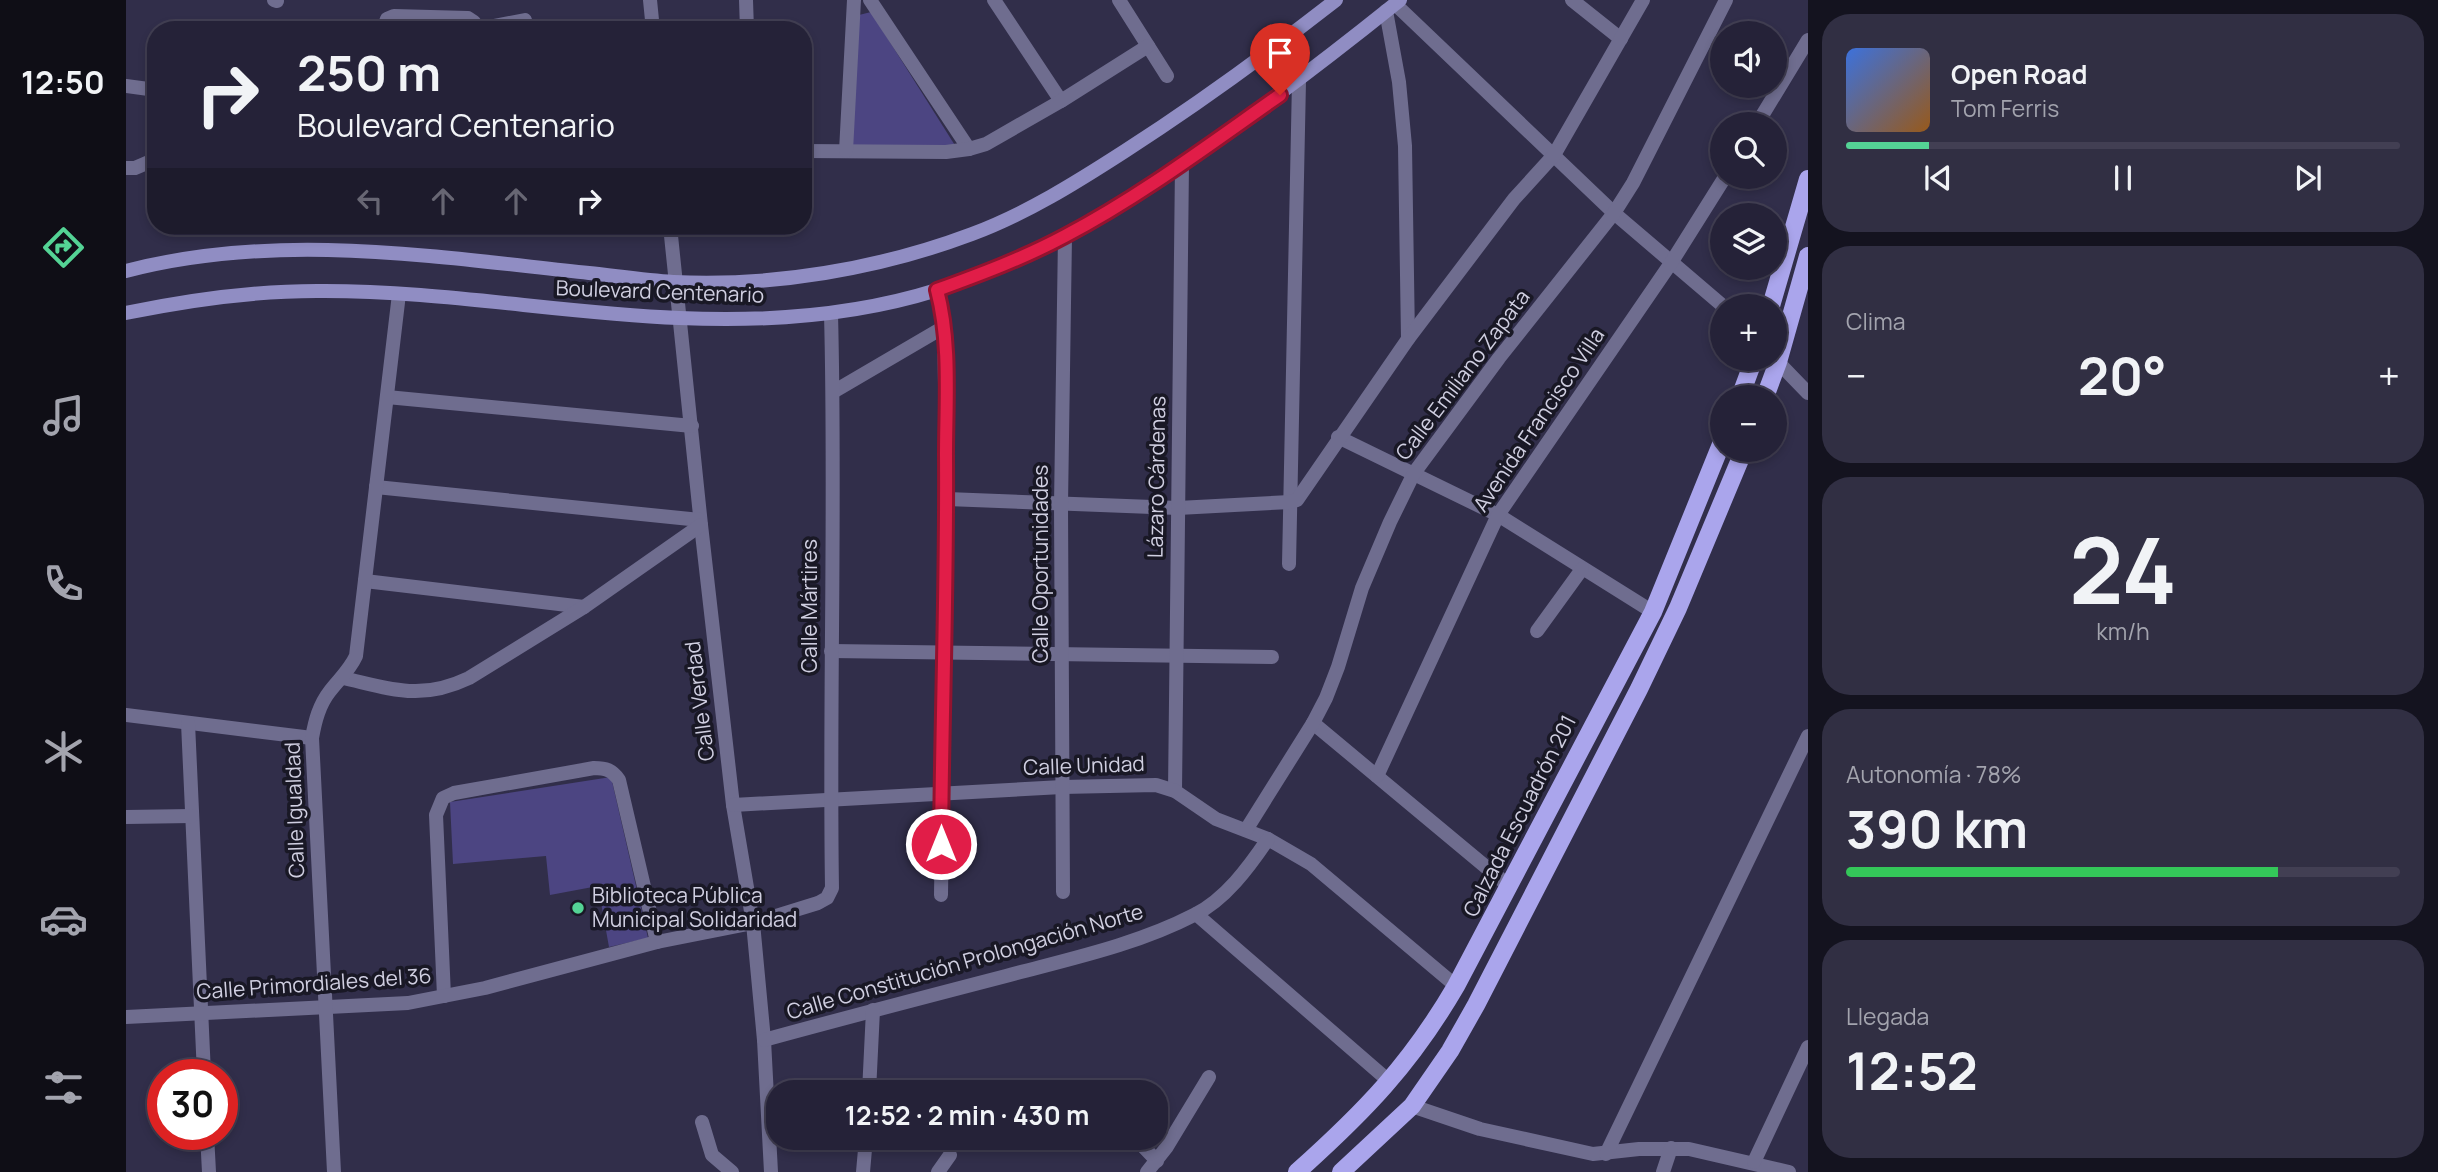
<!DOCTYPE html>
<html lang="es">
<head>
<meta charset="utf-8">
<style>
	:root { --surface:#252238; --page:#312f43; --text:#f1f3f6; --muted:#a3a4ae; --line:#423f53; --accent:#54d395 }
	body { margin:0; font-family:Manrope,sans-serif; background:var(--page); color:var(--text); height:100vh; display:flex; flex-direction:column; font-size:26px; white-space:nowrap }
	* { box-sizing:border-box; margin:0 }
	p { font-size:23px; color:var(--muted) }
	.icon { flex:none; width:38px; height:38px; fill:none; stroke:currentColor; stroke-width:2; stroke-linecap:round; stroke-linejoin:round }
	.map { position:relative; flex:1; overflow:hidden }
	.side { display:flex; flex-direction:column; gap:14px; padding:14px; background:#14131f; width:630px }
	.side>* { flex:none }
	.top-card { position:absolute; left:21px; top:21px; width:665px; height:214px; border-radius:28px; box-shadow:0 4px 10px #0003,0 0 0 2px var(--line); background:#252238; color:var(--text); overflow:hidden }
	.tools { position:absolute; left:1584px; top:21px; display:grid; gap:14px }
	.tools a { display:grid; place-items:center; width:77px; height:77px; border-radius:50%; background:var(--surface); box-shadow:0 4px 10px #0003,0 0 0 2px var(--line); font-size:35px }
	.speed { position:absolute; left:21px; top:1059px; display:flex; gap:14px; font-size:35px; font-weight:700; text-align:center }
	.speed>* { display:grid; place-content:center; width:91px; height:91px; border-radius:50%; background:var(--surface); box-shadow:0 4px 10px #0003,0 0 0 2px var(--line); line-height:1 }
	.speed .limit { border:10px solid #d22; background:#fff; color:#111 }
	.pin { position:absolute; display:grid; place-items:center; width:60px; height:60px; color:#fff; margin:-72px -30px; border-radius:50% 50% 50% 0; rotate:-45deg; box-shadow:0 0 7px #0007 }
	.pin .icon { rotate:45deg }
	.me { position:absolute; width:77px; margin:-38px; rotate:0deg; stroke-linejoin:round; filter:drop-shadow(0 0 5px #0008) }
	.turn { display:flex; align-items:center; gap:24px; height:147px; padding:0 35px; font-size:32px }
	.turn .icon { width:91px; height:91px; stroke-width:2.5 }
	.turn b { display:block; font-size:49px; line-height:60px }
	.lanes { display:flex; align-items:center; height:66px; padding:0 35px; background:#0003; justify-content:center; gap:35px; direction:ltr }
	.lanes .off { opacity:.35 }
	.big { font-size:52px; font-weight:700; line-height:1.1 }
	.side .tile { flex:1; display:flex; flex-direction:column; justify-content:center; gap:10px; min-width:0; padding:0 24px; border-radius:28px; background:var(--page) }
	.side .dial { align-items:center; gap:0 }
	.dial b { font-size:91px; line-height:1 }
	.song { display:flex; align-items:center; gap:21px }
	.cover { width:84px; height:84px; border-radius:10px; background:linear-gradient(135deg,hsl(220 70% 55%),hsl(30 70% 35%)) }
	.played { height:7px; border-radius:4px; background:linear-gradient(90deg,var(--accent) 15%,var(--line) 15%) }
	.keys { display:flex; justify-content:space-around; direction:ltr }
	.heat { display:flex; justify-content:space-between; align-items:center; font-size:38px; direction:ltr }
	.charge { height:10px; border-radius:5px; background:linear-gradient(90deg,#34c759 78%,var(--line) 0) }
	.trip { position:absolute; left:640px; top:1080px; width:402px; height:70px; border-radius:28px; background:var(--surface); box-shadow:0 4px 10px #0003,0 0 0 2px var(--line); font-weight:700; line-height:70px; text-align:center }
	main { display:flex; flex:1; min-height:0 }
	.tab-bar { display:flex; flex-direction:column; width:126px; justify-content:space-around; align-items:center; background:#0f0e16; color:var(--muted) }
	.tab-bar .icon { width:49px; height:49px }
	.tab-bar .on { color:var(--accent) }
	.tab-bar b { font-size:32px; color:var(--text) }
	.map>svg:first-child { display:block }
	.green { fill:#4c4582 }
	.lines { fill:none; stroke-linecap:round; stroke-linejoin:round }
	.street { stroke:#6f6d8f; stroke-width:14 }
	.secondary { stroke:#908dc3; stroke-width:14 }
	.primary { stroke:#aaa5ec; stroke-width:18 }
	.route-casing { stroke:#92132f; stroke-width:18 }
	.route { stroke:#e11d48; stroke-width:12 }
	.poi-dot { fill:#54d395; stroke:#191825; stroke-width:2.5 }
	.labels { text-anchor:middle; stroke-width:7; stroke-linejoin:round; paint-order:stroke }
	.street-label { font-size:21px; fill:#d0cfe1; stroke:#191825 }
	.poi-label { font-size:21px; fill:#d0cfe1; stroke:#191825; text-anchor:start }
</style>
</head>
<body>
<main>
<nav class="tab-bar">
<b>12:50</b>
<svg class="icon on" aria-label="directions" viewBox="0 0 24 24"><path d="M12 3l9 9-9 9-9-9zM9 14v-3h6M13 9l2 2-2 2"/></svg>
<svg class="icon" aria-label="music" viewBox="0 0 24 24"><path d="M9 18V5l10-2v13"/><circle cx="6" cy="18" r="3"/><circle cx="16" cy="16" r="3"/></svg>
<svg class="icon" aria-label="phone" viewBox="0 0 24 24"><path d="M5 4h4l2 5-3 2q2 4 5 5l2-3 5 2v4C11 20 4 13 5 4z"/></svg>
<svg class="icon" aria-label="climate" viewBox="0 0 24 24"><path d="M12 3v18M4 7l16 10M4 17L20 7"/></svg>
<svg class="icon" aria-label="car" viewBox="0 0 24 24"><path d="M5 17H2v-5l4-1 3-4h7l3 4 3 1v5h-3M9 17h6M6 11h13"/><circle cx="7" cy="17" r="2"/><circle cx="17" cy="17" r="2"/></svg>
<svg class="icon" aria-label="filters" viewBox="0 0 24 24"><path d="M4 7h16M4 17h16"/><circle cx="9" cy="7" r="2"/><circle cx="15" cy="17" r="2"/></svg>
</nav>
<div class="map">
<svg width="1682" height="1172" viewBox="0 0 1682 1172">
	<rect width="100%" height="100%" fill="#312e4a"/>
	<g class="green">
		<path d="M 745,12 L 830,147 L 725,149 L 733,15 Z"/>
		<path d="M 485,777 L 522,938 L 483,947 L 472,886 L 424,895 L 420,856 L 327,864 L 324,802 Z"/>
	</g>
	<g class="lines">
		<g class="street">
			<path d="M 148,0 L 151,1"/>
			<path d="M 524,0 L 527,30"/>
			<path d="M 620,0 L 621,30"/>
			<path d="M 744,0 L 843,149"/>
			<path d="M 868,0 L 935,101"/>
			<path d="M 993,0 L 1041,76"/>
			<path d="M 1446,0 L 1495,39"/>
			<path d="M 1269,4 L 1488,213 L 1597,306"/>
			<path d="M 1260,11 L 1273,82 L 1279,146 L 1282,339"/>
			<path d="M 257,30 L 261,19 L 268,16 L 342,18 L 348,22 L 348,28"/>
			<path d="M 347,30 L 399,20"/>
			<path d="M 1154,44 L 1173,81 L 1163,564"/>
			<path d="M 0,86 L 30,90"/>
			<path d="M 1631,124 L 1682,40"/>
			<path d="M 677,151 L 820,152 L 843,149 L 860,144 L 935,101 L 1022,46"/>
			<path d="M 720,151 L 728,0"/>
			<path d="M 0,168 L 9,168 L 30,159"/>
			<path d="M 544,226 L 575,525 L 607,805 L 627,923 L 638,1040 L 645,1172"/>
			<path d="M 811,290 L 818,327 L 821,499 L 815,895"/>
			<path d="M 1648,358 L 1682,393"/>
			<path d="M 707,392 L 818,327"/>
			<path d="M 261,397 L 566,426"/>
			<path d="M 1212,437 L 1372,515 L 1527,612"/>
			<path d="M 250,487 L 574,520"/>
			<path d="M 821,499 L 1052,508 L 1164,502 L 1171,500 L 1282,339 L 1388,199 L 1428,155 L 1517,0"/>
			<path d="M 239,581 L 458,607"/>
			<path d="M 1411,631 L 1456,569"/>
			<path d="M 705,651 L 1146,657"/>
			<path d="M 217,678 C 266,689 295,701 343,678 L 458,607 L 575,525"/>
			<path d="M 0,715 L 186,738"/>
			<path d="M 62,723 L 78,1074"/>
			<path d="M 1187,723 L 1384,887"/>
			<path d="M 1251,776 L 1372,515 L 1545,263 L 1599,177"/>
			<path d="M 1049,791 L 1056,164"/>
			<path d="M 607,805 L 936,787 L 1030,785 L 1049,791 L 1090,819 L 1142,839 L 1185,864 L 1330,986"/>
			<path d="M 0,817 L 66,816"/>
			<path d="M 1120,830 L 1187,723 L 1200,698 L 1212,667 L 1236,588 L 1264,522 L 1288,473 L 1373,358 L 1488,213 L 1507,183 L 1600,0"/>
			<path d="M 937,892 L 935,505 L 939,236"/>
			<path d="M 1070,914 L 1264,1082"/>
			<path d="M 318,996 L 310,815 L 317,798 L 328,793 L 468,768 C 480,768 486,770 493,780 L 531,942"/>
			<path d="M 0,1017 L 282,1003 L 359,988 L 531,942 L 627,923 L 692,903 L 701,898 L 706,888 C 703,697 710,505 705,314"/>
			<path d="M 638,1040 C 718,1018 799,997 880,976 C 943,959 1010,945 1068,915 C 1099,900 1123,867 1142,839"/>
			<path d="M 948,1086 L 956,1092"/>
			<path d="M 743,1092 L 747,1010"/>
			<path d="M 1286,1106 L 1354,1129 L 1467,1154 L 1513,1149 L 1563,1149 L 1663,1172"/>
			<path d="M 576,1122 L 586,1155 L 606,1172"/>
			<path d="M 81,1134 L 83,1172"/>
			<path d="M 1009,1138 L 1031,1161"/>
			<path d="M 1480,1154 L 1682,736"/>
			<path d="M 1628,1162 L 1682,1047"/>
			<path d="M 208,1172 L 186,738 C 189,721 193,705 204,691 C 213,679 223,671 230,656 L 273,294"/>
			<path d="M 737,1172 L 740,1138"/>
			<path d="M 812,1172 L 824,1155"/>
			<path d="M 1021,1172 L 1040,1148 L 1083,1077"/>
			<path d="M 1537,1172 L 1545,1148"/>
		</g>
		<g class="secondary">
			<path d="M 0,271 C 152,231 310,257 463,273 C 491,276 519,280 547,282 C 646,287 753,269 846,234 C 900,214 951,182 999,151 C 1072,104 1142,53 1210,0"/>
			<path d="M 0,313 C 63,300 126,291 191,291 C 312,290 432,313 553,318 C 640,322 728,316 811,290 C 912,259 1003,202 1088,141 C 1152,96 1213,49 1274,0"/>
		</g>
		<g class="primary">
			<path d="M 1645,306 L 1682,179"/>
			<path d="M 1614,397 L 1628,359"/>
			<path d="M 1639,397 L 1652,362 L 1682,256"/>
			<path d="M 1171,1172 C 1238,1112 1284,1065 1330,986 L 1527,612 L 1596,442"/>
			<path d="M 1215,1172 L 1286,1106 L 1324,1051 L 1350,1005 L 1513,689 L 1552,608 L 1618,450"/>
		</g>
	</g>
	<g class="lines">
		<g class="route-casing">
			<path id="route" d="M 815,844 C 816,714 821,585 820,455 C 820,401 825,343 811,290 C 855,274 898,258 939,236 C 1015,196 1084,144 1154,95"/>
		</g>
		<use href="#route" class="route"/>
	</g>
	<circle class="poi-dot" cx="452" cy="908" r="7"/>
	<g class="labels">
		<g class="street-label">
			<text transform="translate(534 292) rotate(2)" y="7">Boulevard Centenario</text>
			<text transform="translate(1337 375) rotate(-53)" y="7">Calle Emiliano Zapata</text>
			<text transform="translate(1413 420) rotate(-56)" y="7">Avenida Francisco Villa</text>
			<text transform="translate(1031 477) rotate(-89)" y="7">Lázaro Cárdenas</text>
			<text transform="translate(915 564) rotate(-90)" y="7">Calle Oportunidades</text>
			<text transform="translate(684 606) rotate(-90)" y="7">Calle Mártires</text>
			<text transform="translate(574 701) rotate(-97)" y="7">Calle Verdad</text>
			<text transform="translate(958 766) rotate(-2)" y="7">Calle Unidad</text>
			<text transform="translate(169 810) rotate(-92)" y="7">Calle Igualdad</text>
			<text transform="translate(1394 816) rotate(-63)" y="7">Calzada Escuadrón 201</text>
			<text transform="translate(839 962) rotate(-16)" y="7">Calle Constitución Prolongación Norte</text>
			<text transform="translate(188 984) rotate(-4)" y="7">Calle Primordiales del 36</text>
		</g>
		<g class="poi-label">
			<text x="466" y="903">Biblioteca Pública<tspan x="466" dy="24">Municipal Solidaridad</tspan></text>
		</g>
	</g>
</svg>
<div class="tools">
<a><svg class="icon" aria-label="sound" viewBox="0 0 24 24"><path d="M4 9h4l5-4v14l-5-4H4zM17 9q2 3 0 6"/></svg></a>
<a><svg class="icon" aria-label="search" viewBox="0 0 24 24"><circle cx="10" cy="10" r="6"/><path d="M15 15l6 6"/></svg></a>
<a><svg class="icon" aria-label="layers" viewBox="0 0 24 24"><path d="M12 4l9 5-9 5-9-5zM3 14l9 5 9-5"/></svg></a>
<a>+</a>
<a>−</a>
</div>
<div class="speed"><div class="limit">30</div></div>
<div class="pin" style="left:1154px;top:95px;background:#d93025"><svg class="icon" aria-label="arrive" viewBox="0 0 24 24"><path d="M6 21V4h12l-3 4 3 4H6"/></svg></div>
<svg class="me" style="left:815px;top:844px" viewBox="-20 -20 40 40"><circle r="17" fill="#e11d48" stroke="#fff" stroke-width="3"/><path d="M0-11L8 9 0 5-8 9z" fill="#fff"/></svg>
<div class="trip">12:52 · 2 min · 430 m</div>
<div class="top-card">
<div class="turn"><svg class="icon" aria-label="right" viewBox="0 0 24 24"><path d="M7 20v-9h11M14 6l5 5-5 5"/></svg><div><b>250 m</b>Boulevard Centenario</div></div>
<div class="lanes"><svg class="icon off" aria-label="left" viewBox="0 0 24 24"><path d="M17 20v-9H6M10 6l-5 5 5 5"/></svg><svg class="icon off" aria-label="ahead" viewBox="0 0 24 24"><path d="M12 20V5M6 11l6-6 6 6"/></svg><svg class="icon off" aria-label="ahead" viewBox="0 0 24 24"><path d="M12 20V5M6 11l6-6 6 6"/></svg><svg class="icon" aria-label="right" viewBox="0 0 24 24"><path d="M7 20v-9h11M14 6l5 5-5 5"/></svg></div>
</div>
</div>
<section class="side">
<div class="tile">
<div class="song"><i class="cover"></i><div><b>Open Road</b><p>Tom Ferris</p></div></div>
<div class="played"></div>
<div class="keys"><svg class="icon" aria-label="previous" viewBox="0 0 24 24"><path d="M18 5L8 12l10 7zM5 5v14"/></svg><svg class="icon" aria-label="pause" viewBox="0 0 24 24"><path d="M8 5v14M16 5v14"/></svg><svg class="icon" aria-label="next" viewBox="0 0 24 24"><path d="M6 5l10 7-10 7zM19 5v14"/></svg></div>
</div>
<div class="tile"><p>Clima</p>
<div class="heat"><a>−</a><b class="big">20°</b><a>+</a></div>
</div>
<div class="tile dial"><b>24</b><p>km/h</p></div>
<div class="tile"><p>Autonomía · 78%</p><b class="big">390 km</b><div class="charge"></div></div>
<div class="tile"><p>Llegada</p><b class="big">12:52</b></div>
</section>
</main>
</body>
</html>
